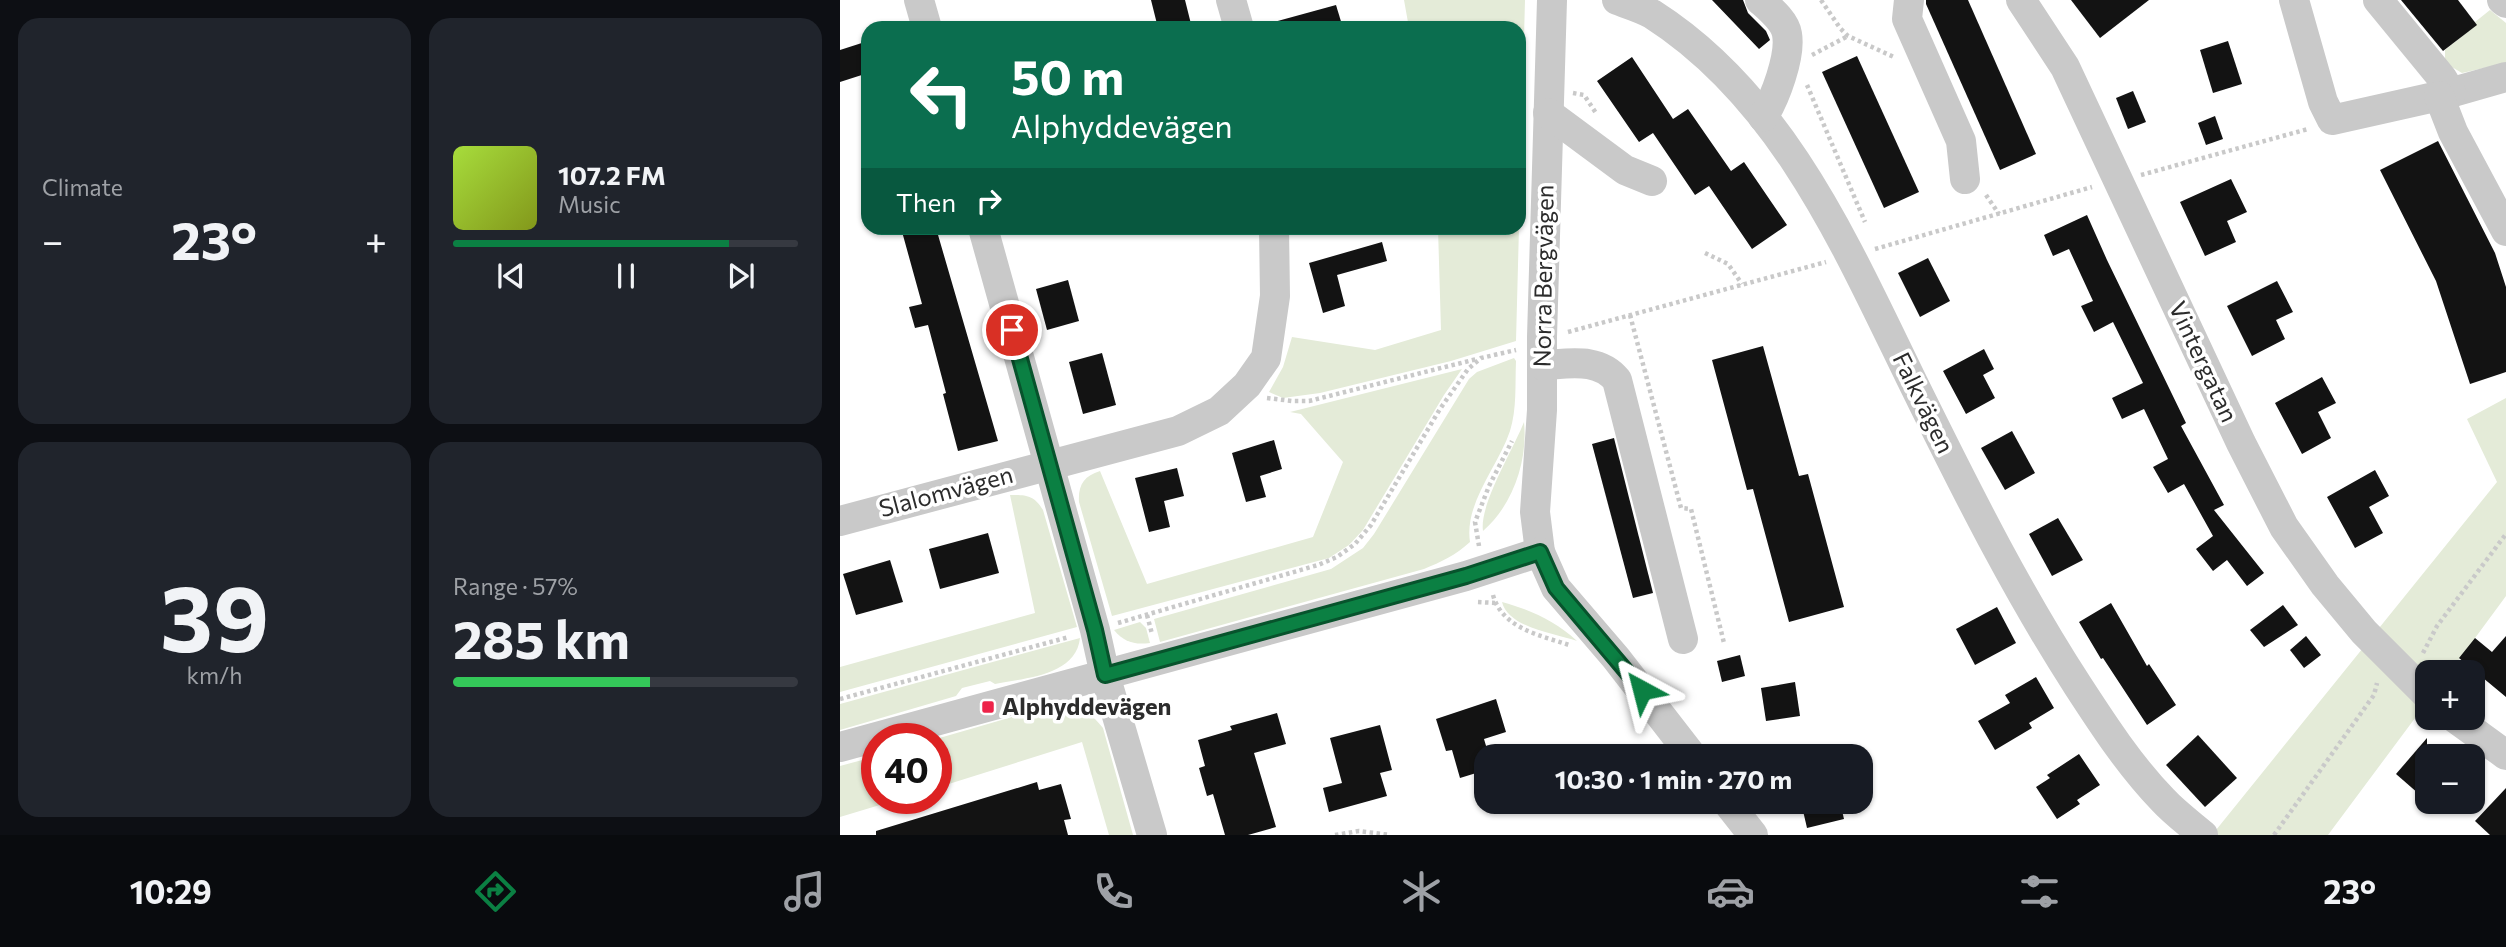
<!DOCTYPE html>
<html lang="en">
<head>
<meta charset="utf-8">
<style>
	:root { --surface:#171b24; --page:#20242c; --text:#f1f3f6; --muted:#9ea1a6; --line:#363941; --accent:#0b8043 }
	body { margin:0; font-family:Commissioner,sans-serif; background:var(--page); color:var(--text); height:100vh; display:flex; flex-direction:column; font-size:26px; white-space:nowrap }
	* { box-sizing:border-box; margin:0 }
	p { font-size:23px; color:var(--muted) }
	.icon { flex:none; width:38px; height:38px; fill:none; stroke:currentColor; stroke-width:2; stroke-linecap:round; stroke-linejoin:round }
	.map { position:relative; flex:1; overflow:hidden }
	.details { display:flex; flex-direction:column; gap:18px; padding:18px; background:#0d0f14; width:840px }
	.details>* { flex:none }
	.top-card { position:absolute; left:21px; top:21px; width:665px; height:214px; border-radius:21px; box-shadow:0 2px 5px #0004; background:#0b6e4f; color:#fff; overflow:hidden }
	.tools { position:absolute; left:1575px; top:660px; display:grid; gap:14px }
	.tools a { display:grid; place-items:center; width:70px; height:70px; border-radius:14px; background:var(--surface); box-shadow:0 2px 5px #0004; font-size:35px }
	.speed { position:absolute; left:21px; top:723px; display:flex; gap:14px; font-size:35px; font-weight:700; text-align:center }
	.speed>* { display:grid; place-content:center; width:91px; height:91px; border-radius:50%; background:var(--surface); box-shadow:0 2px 5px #0004; line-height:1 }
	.speed .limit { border:10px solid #d22; background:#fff; color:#111 }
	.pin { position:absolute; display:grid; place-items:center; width:60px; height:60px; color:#fff; margin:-30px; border:4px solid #fff; border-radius:50%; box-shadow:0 2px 7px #0007 }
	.me { position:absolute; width:77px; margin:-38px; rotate:322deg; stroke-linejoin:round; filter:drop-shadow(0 0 5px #0008) }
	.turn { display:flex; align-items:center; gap:24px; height:147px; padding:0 35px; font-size:32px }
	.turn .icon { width:91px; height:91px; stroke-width:2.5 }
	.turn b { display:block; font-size:49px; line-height:60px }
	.then { display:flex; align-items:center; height:66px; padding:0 35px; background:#0003; gap:14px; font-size:26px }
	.big { font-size:52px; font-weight:700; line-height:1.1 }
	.details .tile { flex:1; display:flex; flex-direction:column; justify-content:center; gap:10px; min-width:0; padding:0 24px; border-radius:21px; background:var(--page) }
	.details .dial { align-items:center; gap:0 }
	.dial b { font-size:91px; line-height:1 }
	.song { display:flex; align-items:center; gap:21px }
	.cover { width:84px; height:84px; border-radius:10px; background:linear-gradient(135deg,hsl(80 70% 55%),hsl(70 70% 35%)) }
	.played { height:7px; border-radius:4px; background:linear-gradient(90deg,var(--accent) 80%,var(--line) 80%) }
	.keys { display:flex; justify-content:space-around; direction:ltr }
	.heat { display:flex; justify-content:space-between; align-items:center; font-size:38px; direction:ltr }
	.charge { height:10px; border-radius:5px; background:linear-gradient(90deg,#34c759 57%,var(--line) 0) }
	.details .tiles { flex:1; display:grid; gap:18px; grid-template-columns:repeat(2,1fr) }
	.trip { position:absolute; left:634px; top:744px; width:399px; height:70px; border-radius:21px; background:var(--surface); box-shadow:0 2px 5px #0004; font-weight:700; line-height:70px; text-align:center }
	.tab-bar { display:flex; height:112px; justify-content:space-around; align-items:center; background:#090b0e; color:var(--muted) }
	.tab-bar .icon { width:49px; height:49px }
	.tab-bar .on { color:var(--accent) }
	.tab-bar b { font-size:32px; color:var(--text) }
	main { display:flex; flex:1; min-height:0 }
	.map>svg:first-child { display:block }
	.green { fill:#e4ebd8 }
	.building { fill:#131313 }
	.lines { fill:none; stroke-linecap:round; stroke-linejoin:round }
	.path { stroke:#c9c9c9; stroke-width:4.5; stroke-dasharray:3.5 3.5; stroke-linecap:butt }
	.minor { stroke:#c9c9c9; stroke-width:30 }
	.route-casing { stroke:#07532c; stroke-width:18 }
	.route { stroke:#0b8043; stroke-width:12 }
	.poi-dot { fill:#ed2349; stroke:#fff; stroke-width:2.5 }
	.labels { text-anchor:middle; stroke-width:7; stroke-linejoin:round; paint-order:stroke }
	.street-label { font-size:24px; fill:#2c2c2c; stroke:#fff }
	.poi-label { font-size:24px; font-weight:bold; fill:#2c2c2c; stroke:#fff; text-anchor:start }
</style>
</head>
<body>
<main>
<section class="details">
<div class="tiles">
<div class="tile"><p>Climate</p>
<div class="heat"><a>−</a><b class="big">23°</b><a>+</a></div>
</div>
<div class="tile">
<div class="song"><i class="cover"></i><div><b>107.2 FM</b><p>Music</p></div></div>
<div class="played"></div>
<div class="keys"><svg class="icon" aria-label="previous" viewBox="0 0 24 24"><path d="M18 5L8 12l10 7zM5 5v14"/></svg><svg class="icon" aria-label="pause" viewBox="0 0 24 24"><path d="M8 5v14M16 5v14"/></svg><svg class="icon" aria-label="next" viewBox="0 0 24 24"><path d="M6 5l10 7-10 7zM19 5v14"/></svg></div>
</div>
<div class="tile dial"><b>39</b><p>km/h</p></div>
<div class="tile"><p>Range · 57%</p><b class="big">285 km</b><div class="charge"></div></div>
</div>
</section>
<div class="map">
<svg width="1666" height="835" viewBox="0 0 1666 835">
	<rect width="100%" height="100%" fill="#fff"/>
	<g class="green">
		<path d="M 564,0 L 685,0 L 676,341 L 611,361 L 480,393 L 443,398 L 429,392 L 443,367 L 452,337 L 535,350 L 601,330 L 598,228 L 679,228 L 679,28 L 569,28 Z"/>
		<path d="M 1650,10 L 1666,23 L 1666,63 L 1622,73 L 1605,63 L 1605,50 L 1636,25 L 1635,22 Z"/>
		<path d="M 674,358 L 676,361 C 675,384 677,409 670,431 C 658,467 624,503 630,542 C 616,555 601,562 584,569 L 320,642 L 314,619 L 491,569 L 523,548 L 534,534 L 629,379 L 637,372 Z"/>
		<path d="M 622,369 L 604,395 L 523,530 L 509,545 L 489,558 L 272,616 L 239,502 C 238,485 244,476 260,471 L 307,584 L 473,537 L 503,462 L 461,414 L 450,412 Z"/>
		<path d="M 1666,398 L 1666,596 L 1610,672 L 1587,672 L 1587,702 L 1488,835 L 1372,835 L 1657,482 L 1627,419 Z"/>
		<path d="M 684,422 C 688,461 673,505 643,531 C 639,505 673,450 684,422 Z"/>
		<path d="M 170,495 C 186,495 194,495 203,510 L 237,627 L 0,692 L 0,667 L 195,613 Z"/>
		<path d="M 662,602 C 691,610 715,621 737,641 C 717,634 668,628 662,602 Z"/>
		<path d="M 300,622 L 306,628 L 310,643 C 294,645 284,642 274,630 Z"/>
		<path d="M 240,638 C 236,676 184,678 155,684 L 150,681 L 122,688 L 116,696 L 0,730 L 0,704 Z"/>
		<path d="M 214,705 C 237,716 242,701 263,728 L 293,835 L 269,835 L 242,742 L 96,788 L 96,739 Z"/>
		<path d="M 37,756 L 37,798 L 63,798 L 0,817 L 0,766 Z"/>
	</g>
	<g class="building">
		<path d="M 311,0 L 345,0 L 352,28 L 318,28 Z"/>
		<path d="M 872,0 L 903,0 L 908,13 L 926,31 L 930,40 L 919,49 Z"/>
		<path d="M 1086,0 L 1128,0 L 1196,154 L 1160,170 L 1086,4 Z"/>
		<path d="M 1231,0 L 1309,0 L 1260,38 Z"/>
		<path d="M 1561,0 L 1618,0 L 1637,25 L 1603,51 Z"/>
		<path d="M 496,5 L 503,28 L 435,28 L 434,22 Z"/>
		<path d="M 28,41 L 28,73 L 0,82 L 0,50 Z"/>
		<path d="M 1388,41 L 1402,84 L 1373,93 L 1360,50 Z"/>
		<path d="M 1017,56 L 1079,192 L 1044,208 L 982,72 Z"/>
		<path d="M 792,57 L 833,119 L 848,109 L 891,171 L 904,162 L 947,225 L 912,249 L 869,186 L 855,195 L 813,133 L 799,142 L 757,81 Z"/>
		<path d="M 1293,91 L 1306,122 L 1288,129 L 1276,98 Z"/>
		<path d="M 1375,116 L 1383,139 L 1366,145 L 1358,123 Z"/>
		<path d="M 1598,141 L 1655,253 L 1666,287 L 1666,372 L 1630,384 L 1596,281 L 1540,170 Z"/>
		<path d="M 1391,179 L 1407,212 L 1387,221 L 1396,242 L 1365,256 L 1340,202 Z"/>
		<path d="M 1247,215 L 1267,260 L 1346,423 L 1341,426 L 1384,505 L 1374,510 L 1424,573 L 1407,586 L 1387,560 L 1373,571 L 1356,549 L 1373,536 L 1344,484 L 1328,493 L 1313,467 L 1328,459 L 1304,409 L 1282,419 L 1272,398 L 1303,383 L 1273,322 L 1254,332 L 1241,306 L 1253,301 L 1229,249 L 1213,256 L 1204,235 Z"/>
		<path d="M 61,228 L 96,228 L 158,441 L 118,451 L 103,394 L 106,393 L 88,325 L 75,328 L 69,307 L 82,304 Z"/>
		<path d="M 542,242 L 547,261 L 497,275 L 505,306 L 483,313 L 469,263 Z"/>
		<path d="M 1088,258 L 1110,301 L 1080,317 L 1058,273 Z"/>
		<path d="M 228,280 L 239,321 L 207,330 L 196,289 Z"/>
		<path d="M 1437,281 L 1453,312 L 1436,320 L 1445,339 L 1412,356 L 1387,306 Z"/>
		<path d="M 923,346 L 959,476 L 968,474 L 1004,607 L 949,622 L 913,489 L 907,490 L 872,360 Z"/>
		<path d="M 1144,349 L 1154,369 L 1143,375 L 1155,398 L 1126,414 L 1103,371 Z"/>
		<path d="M 262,353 L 276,405 L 243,414 L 229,362 Z"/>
		<path d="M 1482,377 L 1496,403 L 1478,412 L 1491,438 L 1462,454 L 1435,403 Z"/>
		<path d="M 1172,431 L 1195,473 L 1165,490 L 1141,448 Z"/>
		<path d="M 774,438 L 813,593 L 793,598 L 752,444 Z"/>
		<path d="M 434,440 L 442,469 L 420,476 L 426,497 L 406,502 L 392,453 Z"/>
		<path d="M 337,468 L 344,496 L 324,501 L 330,527 L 309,532 L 295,478 Z"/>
		<path d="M 1535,470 L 1549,496 L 1529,507 L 1543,533 L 1515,548 L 1487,497 Z"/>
		<path d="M 1218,518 L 1243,560 L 1212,576 L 1189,534 Z"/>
		<path d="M 148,533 L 159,573 L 100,589 L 89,549 Z"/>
		<path d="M 50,560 L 63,602 L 16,615 L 3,574 Z"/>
		<path d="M 1271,603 L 1307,666 L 1309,664 L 1336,705 L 1307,725 L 1263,658 L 1261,659 L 1239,622 Z"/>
		<path d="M 1443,605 L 1458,625 L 1424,647 L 1410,630 Z"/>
		<path d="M 1157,607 L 1176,643 L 1135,665 L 1116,629 Z"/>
		<path d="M 1466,636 L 1481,655 L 1464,668 L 1450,650 Z"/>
		<path d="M 1666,636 L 1666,697 L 1619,658 L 1635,638 L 1652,652 Z"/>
		<path d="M 900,655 L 905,676 L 882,682 L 877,661 Z"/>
		<path d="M 1196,677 L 1214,708 L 1189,723 L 1192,728 L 1155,750 L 1138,721 L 1170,703 L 1165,695 Z"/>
		<path d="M 955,682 L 960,716 L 926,721 L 921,688 Z"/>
		<path d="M 656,699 L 666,732 L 644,739 L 649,756 L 646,756 L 646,770 L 620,778 L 612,750 L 606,751 L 596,719 Z"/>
		<path d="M 437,713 L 446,744 L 414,753 L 436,827 L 408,835 L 385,835 L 373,794 L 367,796 L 359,768 L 365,766 L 358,740 L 392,730 L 390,726 Z"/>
		<path d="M 540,725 L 552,770 L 540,773 L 547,796 L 489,812 L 483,788 L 502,783 L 490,738 Z"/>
		<path d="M 1358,735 L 1397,778 L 1365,807 L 1326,765 Z"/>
		<path d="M 1587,738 L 1587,801 L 1556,774 Z"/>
		<path d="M 1239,754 L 1260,785 L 1237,800 L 1240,804 L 1217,819 L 1196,787 L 1210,778 L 1207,775 Z"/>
		<path d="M 197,782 L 199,790 L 221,784 L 231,819 L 224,820 L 228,835 L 36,835 L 36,831 Z"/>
		<path d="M 1666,788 L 1666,835 L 1650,835 L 1635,821 Z"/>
		<path d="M 961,802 L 1000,802 L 1004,819 L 967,828 Z"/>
	</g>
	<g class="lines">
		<g class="path">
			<path d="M 981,0 L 1000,28 L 1008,36 L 1056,58"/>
			<path d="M 972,55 L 1008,36"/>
			<path d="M 967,85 L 1025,222"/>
			<path d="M 733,93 L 744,95 L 756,113"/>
			<path d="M 1301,175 L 1468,129"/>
			<path d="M 1146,195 L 1159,214"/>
			<path d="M 1035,249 L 1252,187"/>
			<path d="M 865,253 L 888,264 L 902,284"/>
			<path d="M 790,315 L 841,508 L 851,509 L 884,643"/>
			<path d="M 728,332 L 986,262"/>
			<path d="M 427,398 L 452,401 L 469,401 L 637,359"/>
			<path d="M 639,546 L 635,522 L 649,486 L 672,441"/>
			<path d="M 653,595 C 662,628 699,635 729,645"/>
			<path d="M 638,602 L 655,603"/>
			<path d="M 307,615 L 312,634"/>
			<path d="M 278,623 L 478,565 L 497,557 L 515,544 L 531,525 L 600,409 L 628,369 L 641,358 L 676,350"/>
			<path d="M 1583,653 L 1597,626 L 1666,534"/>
			<path d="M 0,699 L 229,637"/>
			<path d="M 495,835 L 519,831 L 550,835"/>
			<path d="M 1434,835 L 1534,695 L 1537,683"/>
		</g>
		<g class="minor">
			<path d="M 79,0 L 87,28"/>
			<path d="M 391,0 L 399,28"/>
			<path d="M 712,0 L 702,337 L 702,410 L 695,512 L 700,552 L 716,588 L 776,658 L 852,756"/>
			<path d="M 777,0 C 788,4 801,8 812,14 C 950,102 1013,263 1083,403 C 1131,500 1179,595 1238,686 C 1264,726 1290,766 1323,800 C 1335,813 1350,824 1363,835"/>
			<path d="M 920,0 C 930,9 945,21 947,34 C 951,56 935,99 923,117"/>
			<path d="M 1069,0 L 1067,19 L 1121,141 L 1125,179"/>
			<path d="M 1181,0 L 1225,67 L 1401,443 L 1444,527 L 1485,585 L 1524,632 L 1587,695"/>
			<path d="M 1454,0 L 1483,102 L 1492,120 L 1599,96 L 1666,77"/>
			<path d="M 1538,0 L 1602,78 L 1611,93"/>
			<path d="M 1662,0 L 1666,3"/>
			<path d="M 1599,96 L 1613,132 L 1666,231"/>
			<path d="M 708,113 L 785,170 L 812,181"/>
			<path d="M 143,228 L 255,630 L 265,675 L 312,835"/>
			<path d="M 702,365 C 729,364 758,357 777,380 L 843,639"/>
			<path d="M 0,521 L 338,431 L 379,411 L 407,385 L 426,358 L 435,296 L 434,228"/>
			<path d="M 1615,718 L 1666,755"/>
			<path d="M 0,747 L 626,576 L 700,552"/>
			<path d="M 887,802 L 913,835"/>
		</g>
	</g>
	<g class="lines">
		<g class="route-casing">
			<path id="route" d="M 172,330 L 255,630 L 265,675 L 626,576 L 700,552 L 716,588 L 802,690"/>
		</g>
		<use href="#route" class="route"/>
	</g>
	<rect class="poi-dot" x="141" y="700" width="14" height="14" rx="3.5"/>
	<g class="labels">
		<g class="street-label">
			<text transform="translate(704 276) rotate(-89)" y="8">Norra Bergvägen</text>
			<text transform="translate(1363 362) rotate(65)" y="8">Vintergatan</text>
			<text transform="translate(1083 403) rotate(64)" y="8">Falkvägen</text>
			<text transform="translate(106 492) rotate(-15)" y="8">Slalomvägen</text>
		</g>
		<g class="poi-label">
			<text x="162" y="715">Alphyddevägen</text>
		</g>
	</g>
</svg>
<div class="tools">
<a>+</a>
<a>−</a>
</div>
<div class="speed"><div class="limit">40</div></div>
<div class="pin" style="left:172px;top:330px;background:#d93025"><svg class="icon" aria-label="arrive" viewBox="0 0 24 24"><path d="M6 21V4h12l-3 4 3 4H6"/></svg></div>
<svg class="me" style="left:802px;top:690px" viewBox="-20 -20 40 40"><path d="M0-17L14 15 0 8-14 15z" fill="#0b8043" stroke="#fff" stroke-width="4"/></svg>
<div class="trip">10:30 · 1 min · 270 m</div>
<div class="top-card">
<div class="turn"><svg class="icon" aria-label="left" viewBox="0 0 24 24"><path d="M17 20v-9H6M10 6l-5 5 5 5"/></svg><div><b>50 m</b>Alphyddevägen</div></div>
<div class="then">Then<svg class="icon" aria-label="right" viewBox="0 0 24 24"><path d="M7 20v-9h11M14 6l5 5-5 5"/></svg></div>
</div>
</div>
</main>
<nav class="tab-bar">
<b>10:29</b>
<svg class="icon on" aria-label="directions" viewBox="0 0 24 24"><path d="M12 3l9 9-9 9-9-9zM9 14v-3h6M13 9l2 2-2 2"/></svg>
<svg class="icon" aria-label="music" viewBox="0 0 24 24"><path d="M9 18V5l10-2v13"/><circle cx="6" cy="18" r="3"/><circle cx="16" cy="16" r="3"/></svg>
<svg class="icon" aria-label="phone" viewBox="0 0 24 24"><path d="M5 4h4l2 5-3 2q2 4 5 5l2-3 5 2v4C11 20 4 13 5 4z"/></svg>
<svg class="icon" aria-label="climate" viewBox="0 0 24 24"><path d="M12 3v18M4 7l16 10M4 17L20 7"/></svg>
<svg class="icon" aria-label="car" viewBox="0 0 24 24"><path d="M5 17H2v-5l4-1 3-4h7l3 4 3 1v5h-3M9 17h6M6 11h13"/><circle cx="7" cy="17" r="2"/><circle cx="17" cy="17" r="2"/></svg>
<svg class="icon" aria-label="filters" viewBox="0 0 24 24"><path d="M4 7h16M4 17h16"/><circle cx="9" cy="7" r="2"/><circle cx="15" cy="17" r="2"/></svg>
<b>23°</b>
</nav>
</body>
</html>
